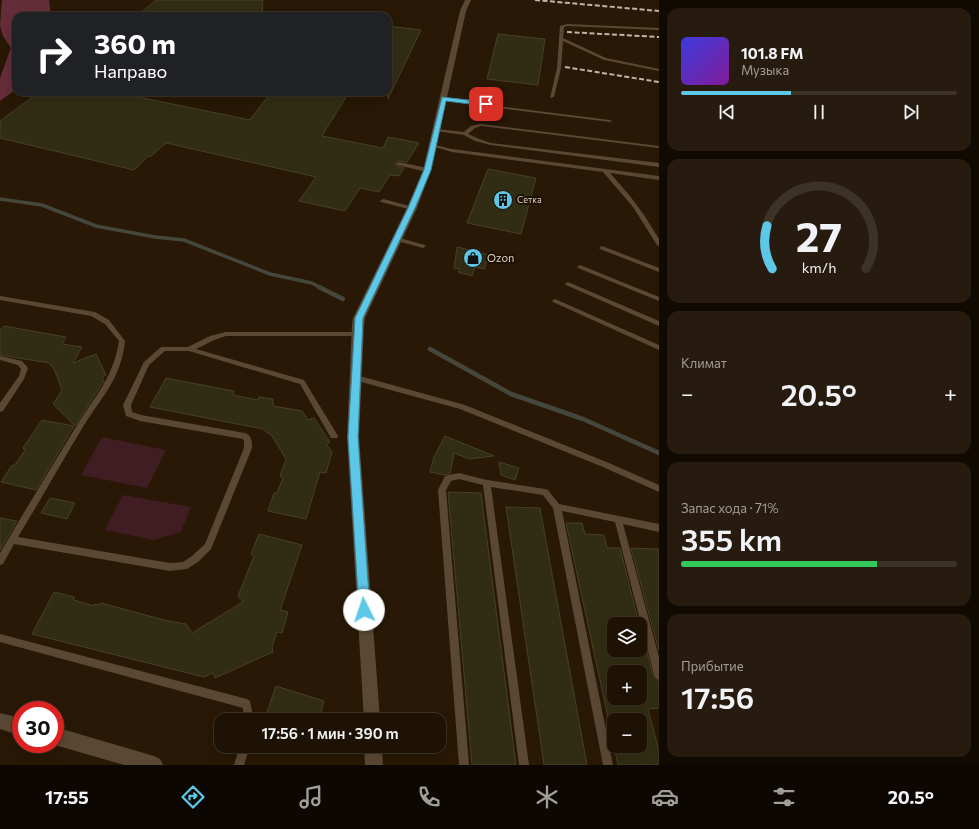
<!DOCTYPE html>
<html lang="ru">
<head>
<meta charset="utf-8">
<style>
	:root { --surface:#1e1204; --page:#261b0e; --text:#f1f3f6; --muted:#a19e9a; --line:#3c3226; --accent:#5cc7e7 }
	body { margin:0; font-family:Commissioner,sans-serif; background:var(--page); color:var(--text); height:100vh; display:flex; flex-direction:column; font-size:15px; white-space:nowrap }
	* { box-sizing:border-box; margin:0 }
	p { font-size:13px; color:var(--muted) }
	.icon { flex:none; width:22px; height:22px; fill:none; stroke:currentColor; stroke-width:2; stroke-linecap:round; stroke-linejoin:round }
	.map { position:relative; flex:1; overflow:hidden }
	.sheet { display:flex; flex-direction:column; gap:8px; padding:8px; background:#100a02; width:320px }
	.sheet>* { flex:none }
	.guide { position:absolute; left:12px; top:12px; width:380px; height:84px; border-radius:12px; box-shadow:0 4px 16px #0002,0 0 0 1px var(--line); background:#202124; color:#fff; overflow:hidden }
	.controls { position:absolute; left:607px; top:617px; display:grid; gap:8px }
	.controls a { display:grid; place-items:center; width:40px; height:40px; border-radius:8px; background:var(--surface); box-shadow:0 4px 16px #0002,0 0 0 1px var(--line); font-size:20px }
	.speed { position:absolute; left:12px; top:701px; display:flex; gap:8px; font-size:20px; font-weight:700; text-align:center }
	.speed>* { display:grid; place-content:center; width:52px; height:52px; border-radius:50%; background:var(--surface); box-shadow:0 4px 16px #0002,0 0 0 1px var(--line); line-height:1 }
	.speed .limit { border:6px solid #d22; background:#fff; color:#111 }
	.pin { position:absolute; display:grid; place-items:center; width:34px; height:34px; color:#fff; margin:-17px; border-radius:8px; box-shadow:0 2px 6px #0006 }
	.me { position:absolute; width:44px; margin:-22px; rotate:356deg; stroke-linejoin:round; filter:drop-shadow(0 0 3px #0008) }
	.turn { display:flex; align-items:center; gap:14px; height:84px; padding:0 16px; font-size:18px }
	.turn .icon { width:52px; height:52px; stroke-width:2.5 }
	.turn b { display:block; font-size:28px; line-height:34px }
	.big { font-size:30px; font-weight:600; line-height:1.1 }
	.sheet .widget { flex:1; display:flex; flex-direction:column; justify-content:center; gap:6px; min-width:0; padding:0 14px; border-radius:12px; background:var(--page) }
	.sheet .dial { align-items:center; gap:0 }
	.dial svg { height:104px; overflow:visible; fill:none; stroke:var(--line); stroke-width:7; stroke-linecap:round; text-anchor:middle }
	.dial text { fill:var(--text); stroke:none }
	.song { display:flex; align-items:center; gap:12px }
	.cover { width:48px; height:48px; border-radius:6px; background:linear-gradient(135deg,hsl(240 70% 55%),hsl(290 70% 35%)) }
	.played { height:4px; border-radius:2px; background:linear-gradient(90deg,var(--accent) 40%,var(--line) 40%) }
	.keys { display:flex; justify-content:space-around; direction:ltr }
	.heat { display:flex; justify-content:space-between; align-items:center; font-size:22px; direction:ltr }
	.charge { height:6px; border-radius:3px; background:linear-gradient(90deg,#34c759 71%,var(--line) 0) }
	.trip { position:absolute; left:214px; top:713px; width:232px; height:40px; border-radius:12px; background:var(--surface); box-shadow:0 4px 16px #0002,0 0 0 1px var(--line); font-weight:600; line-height:40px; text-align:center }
	.dock { display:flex; height:64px; justify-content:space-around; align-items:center; background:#0c0702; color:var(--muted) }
	.dock .icon { width:28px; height:28px }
	.dock .on { color:var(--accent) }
	.dock b { font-size:18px; color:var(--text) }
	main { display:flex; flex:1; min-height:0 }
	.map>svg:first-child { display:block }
	.green { fill:#401c23 }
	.forest { fill:#652d39 }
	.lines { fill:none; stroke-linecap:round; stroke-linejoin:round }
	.stream-far1 { stroke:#45473c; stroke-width:3.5 }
	.stream { stroke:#45473c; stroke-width:4.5 }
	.building { fill:#312d14; stroke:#464127; fill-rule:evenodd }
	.lane { fill:#5b4834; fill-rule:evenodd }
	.street { fill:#5b4834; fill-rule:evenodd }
	.rail { stroke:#c1b5a8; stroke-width:2; stroke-dasharray:5 2.5; stroke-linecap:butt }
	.route { fill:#5cc7e7; stroke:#3c8196 }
	.labels { text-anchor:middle; stroke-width:4; stroke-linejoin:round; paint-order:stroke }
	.far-poi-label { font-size:9px; fill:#dfd4c8; stroke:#1e0f00; text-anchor:start }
	.poi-label { font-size:11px; fill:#dfd4c8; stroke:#1e0f00; text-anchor:start }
</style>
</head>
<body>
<main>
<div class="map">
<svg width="659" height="765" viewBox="0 0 659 765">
	<rect width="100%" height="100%" fill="#281805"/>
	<g class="green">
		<path d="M 102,437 L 166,450 L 147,488 L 81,475 Z"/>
		<path d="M 123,495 L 191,507 L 181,532 L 154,540 L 105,530 Z"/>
	</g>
	<path class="forest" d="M 2,0 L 49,0 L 51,16 L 16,16 L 16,89 L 0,101 L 0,78 L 11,48 L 3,36 L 0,26 Z"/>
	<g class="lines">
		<path class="stream-far1" d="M 0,199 L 42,205 L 96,226 L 155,237 L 184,240 L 270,274 L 312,283 L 321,288"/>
		<g class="stream">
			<path d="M 319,287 L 343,299"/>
			<path d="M 430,349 L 511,394 L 583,419 L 659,453"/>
		</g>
	</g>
	<g class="building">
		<path d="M 156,0 L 263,0 L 262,16 L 137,16 Z"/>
		<path d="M 388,26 L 421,30 L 388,99 Z"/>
		<path d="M 498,34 L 545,39 L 538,85 L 487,79 Z"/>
		<path d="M 39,92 L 114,92 L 250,120 L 271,92 L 311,92 L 346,97 L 322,136 L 383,148 L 388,137 L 419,143 L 407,162 L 399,161 L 395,163 L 396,166 L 404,168 L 399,176 L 390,175 L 379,192 L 360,188 L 345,211 L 299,201 L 316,177 L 166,143 L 150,157 L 148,156 L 134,170 L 0,138 L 0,121 Z"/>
		<path d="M 488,169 L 536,178 L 521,234 L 467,223 Z"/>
		<path d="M 457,247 L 489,255 L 484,269 L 475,267 L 472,276 L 458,272 L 460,269 L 454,268 Z"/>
		<path d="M 4,326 L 66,337 L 62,344 L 82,347 L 73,363 L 96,354 L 106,375 L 102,377 L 104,381 L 100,387 L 75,426 L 53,404 L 62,390 L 55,371 L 49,363 L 0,355 L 0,330 Z"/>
		<path d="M 166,378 L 234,391 L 233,395 L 258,400 L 259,397 L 273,399 L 273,406 L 302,411 L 308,420 L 314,418 L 330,442 L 327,445 L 332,452 L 326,473 L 320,472 L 306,519 L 268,511 L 274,493 L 277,493 L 283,478 L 280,476 L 286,459 L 272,436 L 263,429 L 150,407 Z"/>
		<path d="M 42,420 L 74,426 L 36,490 L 1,482 L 12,465 L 14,466 L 25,450 L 23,448 Z"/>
		<path d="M 445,436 L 494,456 L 469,459 L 454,453 L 450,474 L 444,475 L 430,472 L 434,457 Z"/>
		<path d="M 499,462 L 519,468 L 515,480 L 501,475 Z"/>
		<path d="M 448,492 L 481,493 L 516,765 L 472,765 Z"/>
		<path d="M 50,498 L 75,503 L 67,519 L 41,513 Z"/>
		<path d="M 506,507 L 540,508 L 587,765 L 544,765 Z"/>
		<path d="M 0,518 L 17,521 L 0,550 Z"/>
		<path d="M 566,523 L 582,523 L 585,534 L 604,535 L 607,548 L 620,548 L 639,624 L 614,624 L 614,650 L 640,650 L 640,626 L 653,675 L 659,681 L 659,708 L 648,709 L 659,751 L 659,765 L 618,765 L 614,746 L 640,746 L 640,720 L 614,720 L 614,722 L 609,722 ZM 614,672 L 640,672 L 640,698 L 614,698 Z"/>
		<path d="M 259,534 L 302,545 L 280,610 L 288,612 L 282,633 L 277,632 L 272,647 L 273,652 L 215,678 L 213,673 L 204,677 L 32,634 L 54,592 L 74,597 L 74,600 L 94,606 L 94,604 L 99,605 L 101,603 L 164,620 L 186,624 L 192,633 L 243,602 L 238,596 L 254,556 L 251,554 Z"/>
		<path d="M 631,548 L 659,549 L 659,651 Z"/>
		<path d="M 276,686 L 324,701 L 319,720 L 284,720 L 266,715 Z"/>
	</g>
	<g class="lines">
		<g class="lane">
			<path d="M 567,24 L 659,28 L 659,30 L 567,26 L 564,27 L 563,38 L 606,58 L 659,69 L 659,71 L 604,60 L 563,41 L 561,68 L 554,97 L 550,98 L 557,68 L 560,26 Z"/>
			<path d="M 442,98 L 472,100 L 497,106 L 610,120 L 612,121 L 610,122 L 497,108 L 472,102 L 444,100 L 442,100 Z"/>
			<path d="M 481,124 L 659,146 L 659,148 L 481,126 L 475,128 L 468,134 L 479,139 L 491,143 L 659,163 L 659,167 L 491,145 L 475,141 L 464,135 L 436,131 L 434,130 L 436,129 L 464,132 L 471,126 Z"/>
			<path d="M 431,144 L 452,149 L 659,176 L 659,180 L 610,173 L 630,196 L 644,215 L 659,239 L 659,246 L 657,245 L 633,207 L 603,172 L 452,152 L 431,146 Z"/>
			<path d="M 399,162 L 427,168 L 430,170 L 427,172 L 397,165 L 396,164 Z"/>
			<path d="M 383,199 L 414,207 L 415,208 L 412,210 L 381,202 L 380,201 Z"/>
			<path d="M 396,237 L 425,245 L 426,246 L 423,248 L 394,240 L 393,239 Z"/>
			<path d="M 602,246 L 659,268 L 659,272 L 600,249 L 599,248 Z"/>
			<path d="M 580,265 L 659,297 L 659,301 L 578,268 L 577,267 Z"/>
			<path d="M 568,282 L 659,321 L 659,326 L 566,285 L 565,284 L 566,283 Z"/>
			<path d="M 0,296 L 95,312 L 109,320 L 125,341 C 121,379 102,396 83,427 C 61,463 40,501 18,537 L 170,563 L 183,562 L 192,556 L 205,544 L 244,448 L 244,441 L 243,439 L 140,421 L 126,416 L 123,405 L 144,362 L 161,347 L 188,347 L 210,336 L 226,332 L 359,332 L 360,334 L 359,336 L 226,336 L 214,340 L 196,349 L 304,380 L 338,436 L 337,438 L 331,438 L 300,384 L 189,351 L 165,351 L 149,365 L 131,405 L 132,412 L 141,415 L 245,433 C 252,435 252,442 252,448 L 211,549 L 198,562 L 187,569 L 170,571 L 14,544 L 3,564 L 0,565 L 0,553 C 24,512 49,471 74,430 C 93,398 113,380 119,341 L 105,324 L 91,316 L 0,300 Z"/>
			<path d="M 555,299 L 659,345 L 659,350 L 553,302 L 552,301 L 553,300 Z"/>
			<path d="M 0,356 L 22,361 L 28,368 L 24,379 L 3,411 L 0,412 L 0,403 L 19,376 L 21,369 L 18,365 L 0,360 Z"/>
			<path d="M 356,375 L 465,405 L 609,463 L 659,485 L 659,492 L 603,467 L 460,409 L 354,380 L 353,378 Z"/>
			<path d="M 459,473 L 487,480 L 545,489 L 548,490 L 559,504 L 659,524 L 659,532 L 623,524 L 659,657 L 659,680 L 656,678 L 654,675 L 615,522 L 562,511 L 613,765 L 603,765 L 553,508 L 543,495 L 491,487 L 529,765 L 519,765 L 483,485 L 459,479 L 451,481 L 446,490 L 469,765 L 459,765 L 438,490 L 445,476 Z"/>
			<path d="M 0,634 L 247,699 L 250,701 L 254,720 L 244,720 L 243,708 L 0,642 Z"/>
			<path d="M 240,746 L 250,746 L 244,765 L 234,765 Z"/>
		</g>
		<g class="street">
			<path d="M 465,0 L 471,0 L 466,11 L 431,170 L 417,208 L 365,318 L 364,325 L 359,437 L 380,720 L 364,720 L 347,437 L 352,325 L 353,318 L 407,208 L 423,170 L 460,11 Z"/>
			<path d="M 0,713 L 21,718 L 21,736 L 0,729 Z"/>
			<path d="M 55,727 L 154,756 L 160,759 L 163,765 L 124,765 L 55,745 L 54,744 L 55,744 Z"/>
			<path d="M 364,746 L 382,746 L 383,765 L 365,765 Z"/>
		</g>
		<g class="rail">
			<path d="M 535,0 L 659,11"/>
			<path d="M 567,32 L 659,37"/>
			<path d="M 565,67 L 659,82"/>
		</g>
	</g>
	<path class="route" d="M 442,97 L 486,102 L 489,104 L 486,106 L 446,101 L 431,170 L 415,208 L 363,318 L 358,437 L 370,610 L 369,614 L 364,615 L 360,614 L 359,610 L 348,437 L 355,318 L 408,208 L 424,170 Z"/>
	<defs>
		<g id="building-disc" transform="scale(1)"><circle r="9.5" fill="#5cc7e7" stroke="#1e0f00"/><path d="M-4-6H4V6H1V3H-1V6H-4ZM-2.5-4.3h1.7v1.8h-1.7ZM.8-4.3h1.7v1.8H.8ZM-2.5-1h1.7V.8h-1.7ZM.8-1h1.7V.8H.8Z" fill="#111"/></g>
		<g id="shop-disc" transform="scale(1)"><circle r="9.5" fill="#5cc7e7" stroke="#1e0f00"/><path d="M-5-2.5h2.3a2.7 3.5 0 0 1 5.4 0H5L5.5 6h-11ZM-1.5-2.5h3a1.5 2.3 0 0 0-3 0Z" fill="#111"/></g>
	</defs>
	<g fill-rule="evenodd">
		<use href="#building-disc" x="503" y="200"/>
		<use href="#shop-disc" x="473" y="258"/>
	</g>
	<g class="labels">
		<g class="far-poi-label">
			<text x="517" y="203">Сетка</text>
		</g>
		<g class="poi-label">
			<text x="487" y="262">Ozon</text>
		</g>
	</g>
</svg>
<div class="controls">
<a><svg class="icon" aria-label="layers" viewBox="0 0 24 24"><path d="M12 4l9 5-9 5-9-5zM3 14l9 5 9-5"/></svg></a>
<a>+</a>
<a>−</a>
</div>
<div class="speed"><div class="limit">30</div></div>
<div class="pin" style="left:486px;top:104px;background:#d93025"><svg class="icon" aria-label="arrive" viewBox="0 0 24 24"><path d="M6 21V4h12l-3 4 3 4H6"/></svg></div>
<svg class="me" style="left:364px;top:610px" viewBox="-20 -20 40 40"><circle r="19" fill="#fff"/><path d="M0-13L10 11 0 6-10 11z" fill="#5cc7e7"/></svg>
<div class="trip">17:56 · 1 мин · 390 m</div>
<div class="guide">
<div class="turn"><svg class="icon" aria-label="right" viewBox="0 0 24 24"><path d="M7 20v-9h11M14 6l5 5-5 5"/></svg><div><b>360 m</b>Направо</div></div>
</div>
</div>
<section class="sheet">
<div class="widget">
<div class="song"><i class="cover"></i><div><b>101.8 FM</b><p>Музыка</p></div></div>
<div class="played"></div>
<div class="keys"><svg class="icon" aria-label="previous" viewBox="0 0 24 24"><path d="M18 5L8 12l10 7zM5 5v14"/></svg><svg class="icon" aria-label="pause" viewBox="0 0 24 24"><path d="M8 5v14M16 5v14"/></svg><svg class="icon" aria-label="next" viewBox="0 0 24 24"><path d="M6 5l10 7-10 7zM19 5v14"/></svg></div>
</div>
<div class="widget dial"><svg viewBox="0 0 100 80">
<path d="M14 69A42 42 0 1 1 86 69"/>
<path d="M14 69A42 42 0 0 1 10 36" stroke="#5cc7e7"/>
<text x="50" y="56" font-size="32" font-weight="700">27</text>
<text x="50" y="72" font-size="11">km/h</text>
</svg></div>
<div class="widget"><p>Климат</p>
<div class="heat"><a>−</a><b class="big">20.5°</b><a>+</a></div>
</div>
<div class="widget"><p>Запас хода · 71%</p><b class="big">355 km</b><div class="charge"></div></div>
<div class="widget"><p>Прибытие</p><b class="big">17:56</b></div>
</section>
</main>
<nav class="dock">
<b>17:55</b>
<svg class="icon on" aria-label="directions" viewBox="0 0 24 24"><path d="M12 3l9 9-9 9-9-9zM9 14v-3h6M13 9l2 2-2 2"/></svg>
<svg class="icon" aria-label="music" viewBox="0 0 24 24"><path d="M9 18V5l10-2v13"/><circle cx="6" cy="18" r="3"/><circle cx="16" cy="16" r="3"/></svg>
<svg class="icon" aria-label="phone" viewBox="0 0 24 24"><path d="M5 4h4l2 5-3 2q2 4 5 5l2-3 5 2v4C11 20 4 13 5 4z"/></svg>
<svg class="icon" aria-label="climate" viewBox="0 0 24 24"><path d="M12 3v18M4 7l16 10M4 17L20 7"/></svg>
<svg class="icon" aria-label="car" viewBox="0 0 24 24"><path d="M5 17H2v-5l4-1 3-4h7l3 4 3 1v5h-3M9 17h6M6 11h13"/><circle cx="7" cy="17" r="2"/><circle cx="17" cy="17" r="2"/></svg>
<svg class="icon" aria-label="filters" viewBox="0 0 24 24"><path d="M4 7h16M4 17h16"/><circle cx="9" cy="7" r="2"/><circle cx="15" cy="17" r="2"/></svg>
<b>20.5°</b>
</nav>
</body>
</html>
